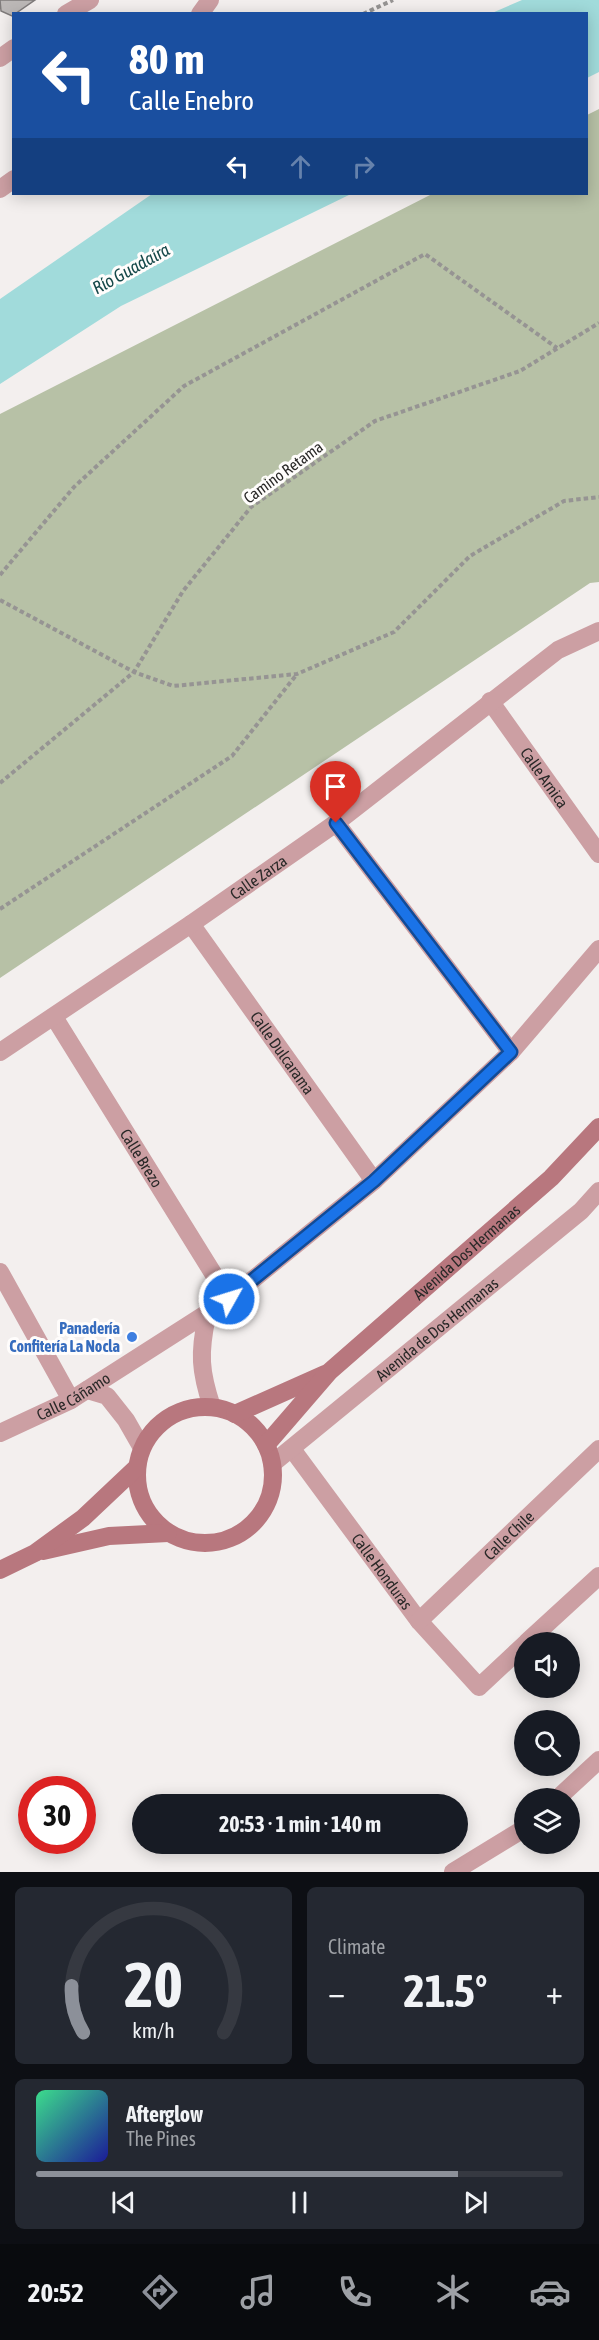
<!DOCTYPE html>
<html lang="en">
<head>
<meta charset="utf-8">
<style>
	:root { --surface:#171b24; --page:#242831; --text:#f1f3f6; --muted:#9ea1a6; --line:#363941; --accent:#8c9099 }
	body { margin:0; font-family:"Asap Condensed",sans-serif; background:var(--page); color:var(--text); height:100vh; display:flex; flex-direction:column; font-size:22px; white-space:nowrap }
	* { box-sizing:border-box; margin:0 }
	p { font-size:20px; color:var(--muted) }
	.icon { flex:none; width:33px; height:33px; fill:none; stroke:currentColor; stroke-width:2; stroke-linecap:round; stroke-linejoin:round }
	.map { position:relative; height:1872px; overflow:hidden }
	.side { display:flex; flex-direction:column; gap:15px; padding:15px; background:#0d0f14; flex:1 }
	.side>* { flex:none }
	.guide { position:absolute; left:12px; top:12px; width:576px; height:183px; border-radius:0px; box-shadow:0 3px 15px #0003; background:#1a4fa0; color:#fff; overflow:hidden }
	.fabs { position:absolute; left:514px; top:1632px; display:grid; gap:12px }
	.fabs a { display:grid; place-items:center; width:66px; height:66px; border-radius:50%; background:var(--surface); box-shadow:0 3px 15px #0003; font-size:30px }
	.speed { position:absolute; left:18px; top:1776px; display:flex; gap:12px; font-size:30px; font-weight:700; text-align:center }
	.speed>* { display:grid; place-content:center; width:78px; height:78px; border-radius:50%; background:var(--surface); box-shadow:0 3px 15px #0003; line-height:1 }
	.speed .limit { border:9px solid #d22; background:#fff; color:#111 }
	.pin { position:absolute; display:grid; place-items:center; width:51px; height:51px; color:#fff; margin:-62px -26px; border-radius:50% 50% 50% 0; rotate:-45deg; box-shadow:0 0 6px #0007 }
	.pin .icon { rotate:45deg }
	.me { position:absolute; width:66px; margin:-33px; rotate:51deg; stroke-linejoin:round; filter:drop-shadow(0 0 4px #0008) }
	.turn { display:flex; align-items:center; gap:21px; height:126px; padding:0 18px; font-size:27px }
	.turn .icon { width:78px; height:78px; stroke-width:2.5 }
	.turn b { display:block; font-size:42px; line-height:51px }
	.lanes { display:flex; align-items:center; height:57px; padding:0 18px; background:#0003; justify-content:center; gap:30px; direction:ltr }
	.lanes .off { opacity:.35 }
	.big { font-size:45px; font-weight:700; line-height:1.1 }
	.side .widget { flex:1; display:flex; flex-direction:column; justify-content:center; gap:9px; min-width:0; padding:0 21px; border-radius:9px; background:var(--page) }
	.side .dial { align-items:center; gap:0 }
	.dial svg { height:156px; overflow:visible; fill:none; stroke:var(--line); stroke-width:7; stroke-linecap:round; text-anchor:middle }
	.dial text { fill:var(--text); stroke:none }
	.song { display:flex; align-items:center; gap:18px }
	.cover { width:72px; height:72px; border-radius:9px; background:linear-gradient(135deg,hsl(150 70% 55%),hsl(240 70% 35%)) }
	.played { height:6px; border-radius:3px; background:linear-gradient(90deg,var(--accent) 80%,var(--line) 80%) }
	.keys { display:flex; justify-content:space-around; direction:ltr }
	.heat { display:flex; justify-content:space-between; align-items:center; font-size:33px; direction:ltr }
	.side .tiles { flex:1; display:grid; gap:15px; grid-template-columns:1fr 1fr }
	.widget:last-child { grid-column:span 2 }
	.trip { position:absolute; left:132px; top:1794px; width:336px; height:60px; border-radius:30px; background:var(--surface); box-shadow:0 3px 15px #0003; font-weight:700; line-height:60px; text-align:center }
	.tab-bar { display:flex; height:96px; justify-content:space-around; align-items:center; background:#090b0e; color:var(--muted) }
	.tab-bar .icon { width:42px; height:42px }
	.tab-bar .active { color:var(--accent) }
	.tab-bar b { font-size:27px; color:var(--text) }
	.map>svg:first-child { display:block }
	.green { fill:#b7c1a6 }
	.water { fill:#a1dbdb }
	.building { fill:#bcb8b7; stroke:#7f7b7b; stroke-width:1.5 }
	.lines { fill:none; stroke-linecap:round; stroke-linejoin:round }
	.path { stroke:#969493; stroke-width:4; stroke-dasharray:4.5 3; stroke-linecap:butt }
	.street { stroke:#cc9fa3; stroke-width:18 }
	.secondary { stroke:#b8777e; stroke-width:18 }
	.route-casing { stroke:#114b97; stroke-width:15 }
	.route { stroke:#1a73e8; stroke-width:10 }
	.shop-dot { fill:#3f7fe0; stroke:#fffdfc; stroke-width:2 }
	.labels { text-anchor:middle; stroke-width:6; stroke-linejoin:round; paint-order:stroke }
	.street-label { font-size:16px; fill:#2a2928; stroke:#fffdfc }
	.shop-label { font-size:16px; font-weight:bold; fill:#366cbe; stroke:#fffdfc; text-anchor:end }
	.water-label { font-size:18px; font-style:italic; fill:#16494a; stroke:#fffdfc }
</style>
</head>
<body>
<div class="map">
<svg width="599" height="1872" viewBox="0 0 599 1872">
	<rect width="100%" height="100%" fill="#f3efee"/>
	<path class="green" d="M 599,109 L 599,582 L 590,583 L 0,978 L 0,414 L 432,194 L 586,194 L 587,115 Z"/>
	<g class="water">
		<path d="M 522,0 L 599,0 L 599,72 L 587,78 L 586,14 L 492,13 Z"/>
		<path d="M 152,194 L 351,194 L 121,306 L 0,384 L 0,299 Z"/>
	</g>
	<path class="building" d="M 0,0 L 35,0 L 12,16 L 1,11 Z"/>
	<g class="lines">
		<g class="path">
			<path d="M 363,14 L 393,0"/>
			<path d="M 0,575 L 74,487 L 184,386 L 425,254 L 557,348"/>
			<path d="M 0,600 L 134,672 L 173,686 L 297,674 L 394,632 L 470,556 L 564,501 L 599,497"/>
			<path d="M 0,783 L 134,672 L 183,591 L 251,507 L 375,421 L 520,371 L 599,323"/>
			<path d="M 0,909 L 232,756 L 297,674"/>
		</g>
		<g class="street">
			<path d="M 66,14 L 90,0"/>
			<path d="M 200,14 L 210,0"/>
			<path d="M 0,58 L 14,48"/>
			<path d="M 0,189 L 14,179"/>
			<path id="s1" d="M 490,701 L 599,854"/>
			<path d="M 336,823 L 511,1052"/>
			<path id="s2" d="M 191,924 L 374,1181"/>
			<path id="s3" d="M 54,1017 L 229,1299"/>
			<path id="s4" d="M 0,1052 L 191,924 L 336,823 L 558,650 L 599,631"/>
			<path d="M 0,1272 L 71,1400"/>
			<path d="M 207,1316 C 199,1353 200,1371 212,1407"/>
			<path d="M 87,1390 L 107,1396 L 126,1420 L 142,1448"/>
			<path id="s5" d="M 0,1433 L 71,1400 L 229,1299 L 374,1181 L 511,1052 L 599,949"/>
			<path id="s6" d="M 292,1449 L 419,1621 L 479,1687 L 525,1644"/>
			<path id="s7" d="M 272,1464 L 581,1211 L 599,1191"/>
			<path id="s8" d="M 419,1621 L 599,1449"/>
			<path d="M 527,1642 L 599,1576"/>
			<path d="M 558,1798 L 599,1760"/>
			<path d="M 453,1872 L 525,1828"/>
		</g>
		<g class="secondary">
			<circle cx="205" cy="1475" r="68"/>
			<path d="M 235,1414 L 325,1374"/>
			<path id="s9" d="M 266,1445 L 329,1372 L 551,1178 L 599,1127"/>
			<path d="M 43,1551 L 109,1536 L 168,1533"/>
			<path d="M 0,1570 L 35,1553 L 83,1518 L 136,1468"/>
		</g>
	</g>
	<g class="lines">
		<g class="route-casing">
			<path id="route" d="M 229,1299 L 374,1181 L 511,1052 L 336,823"/>
		</g>
		<use href="#route" class="route"/>
	</g>
	<circle class="shop-dot" cx="132" cy="1337" r="6"/>
	<g class="labels">
		<g class="street-label">
			<text transform="translate(283 472) rotate(-36)" y="6">Camino Retama</text>
			<text dy="6" stroke="none"><textPath href="#s1" startOffset="94">Calle Arnica</textPath></text>
			<text dy="6" stroke="none"><textPath href="#s4" startOffset="312">Calle Zarza</textPath></text>
			<text dy="6" stroke="none"><textPath href="#s2" startOffset="158">Calle Dulcarama</textPath></text>
			<text dy="6" stroke="none"><textPath href="#s3" startOffset="166">Calle Brezo</textPath></text>
			<text dy="6" stroke="none"><textPath href="#s9" startOffset="279">Avenida Dos Hermanas</textPath></text>
			<text dy="6" stroke="none"><textPath href="#s7" startOffset="213">Avenida de Dos Hermanas</textPath></text>
			<text dy="6" stroke="none"><textPath href="#s5" startOffset="82">Calle Cáñamo</textPath></text>
			<text dy="6" stroke="none"><textPath href="#s8" startOffset="124">Calle Chile</textPath></text>
			<text dy="6" stroke="none"><textPath href="#s6" startOffset="152">Calle Honduras</textPath></text>
		</g>
		<g class="shop-label">
			<text x="120" y="1334">Panadería<tspan x="120" dy="18">Confitería La Nocla</tspan></text>
		</g>
		<g class="water-label">
			<text transform="translate(131 269) rotate(-29)" y="6">Río Guadaíra</text>
		</g>
	</g>
</svg>
<div class="fabs">
<a><svg class="icon" aria-label="sound" viewBox="0 0 24 24"><path d="M4 9h4l5-4v14l-5-4H4zM17 9q2 3 0 6"/></svg></a>
<a><svg class="icon" aria-label="search" viewBox="0 0 24 24"><circle cx="10" cy="10" r="6"/><path d="M15 15l6 6"/></svg></a>
<a><svg class="icon" aria-label="layers" viewBox="0 0 24 24"><path d="M12 4l9 5-9 5-9-5zM3 14l9 5 9-5"/></svg></a>
</div>
<div class="speed"><div class="limit">30</div></div>
<div class="pin" style="left:336px;top:823px;background:#d93025"><svg class="icon" aria-label="arrive" viewBox="0 0 24 24"><path d="M6 21V4h12l-3 4 3 4H6"/></svg></div>
<svg class="me" style="left:229px;top:1299px" viewBox="-20 -20 40 40"><circle r="17" fill="#1a73e8" stroke="#fff" stroke-width="3"/><path d="M0-11L8 9 0 5-8 9z" fill="#fff"/></svg>
<div class="trip">20:53 · 1 min · 140 m</div>
<div class="guide">
<div class="turn"><svg class="icon" aria-label="left" viewBox="0 0 24 24"><path d="M17 20v-9H6M10 6l-5 5 5 5"/></svg><div><b>80 m</b>Calle Enebro</div></div>
<div class="lanes"><svg class="icon" aria-label="left" viewBox="0 0 24 24"><path d="M17 20v-9H6M10 6l-5 5 5 5"/></svg><svg class="icon off" aria-label="ahead" viewBox="0 0 24 24"><path d="M12 20V5M6 11l6-6 6 6"/></svg><svg class="icon off" aria-label="right" viewBox="0 0 24 24"><path d="M7 20v-9h11M14 6l5 5-5 5"/></svg></div>
</div>
</div>
<section class="side">
<div class="tiles">
<div class="widget dial"><svg viewBox="0 0 100 80">
<path d="M14 69A42 42 0 1 1 86 69"/>
<path d="M14 69A42 42 0 0 1 8 45" stroke="#8c9099"/>
<text x="50" y="56" font-size="32" font-weight="700">20</text>
<text x="50" y="72" font-size="11">km/h</text>
</svg></div>
<div class="widget"><p>Climate</p>
<div class="heat"><a>−</a><b class="big">21.5°</b><a>+</a></div>
</div>
<div class="widget">
<div class="song"><i class="cover"></i><div><b>Afterglow</b><p>The Pines</p></div></div>
<div class="played"></div>
<div class="keys"><svg class="icon" aria-label="previous" viewBox="0 0 24 24"><path d="M18 5L8 12l10 7zM5 5v14"/></svg><svg class="icon" aria-label="pause" viewBox="0 0 24 24"><path d="M8 5v14M16 5v14"/></svg><svg class="icon" aria-label="next" viewBox="0 0 24 24"><path d="M6 5l10 7-10 7zM19 5v14"/></svg></div>
</div>
</div>
</section>
<nav class="tab-bar">
<b>20:52</b>
<svg class="icon active" aria-label="directions" viewBox="0 0 24 24"><path d="M12 3l9 9-9 9-9-9zM9 14v-3h6M13 9l2 2-2 2"/></svg>
<svg class="icon" aria-label="music" viewBox="0 0 24 24"><path d="M9 18V5l10-2v13"/><circle cx="6" cy="18" r="3"/><circle cx="16" cy="16" r="3"/></svg>
<svg class="icon" aria-label="phone" viewBox="0 0 24 24"><path d="M5 4h4l2 5-3 2q2 4 5 5l2-3 5 2v4C11 20 4 13 5 4z"/></svg>
<svg class="icon" aria-label="climate" viewBox="0 0 24 24"><path d="M12 3v18M4 7l16 10M4 17L20 7"/></svg>
<svg class="icon" aria-label="car" viewBox="0 0 24 24"><path d="M5 17H2v-5l4-1 3-4h7l3 4 3 1v5h-3M9 17h6M6 11h13"/><circle cx="7" cy="17" r="2"/><circle cx="17" cy="17" r="2"/></svg>
</nav>
</body>
</html>
